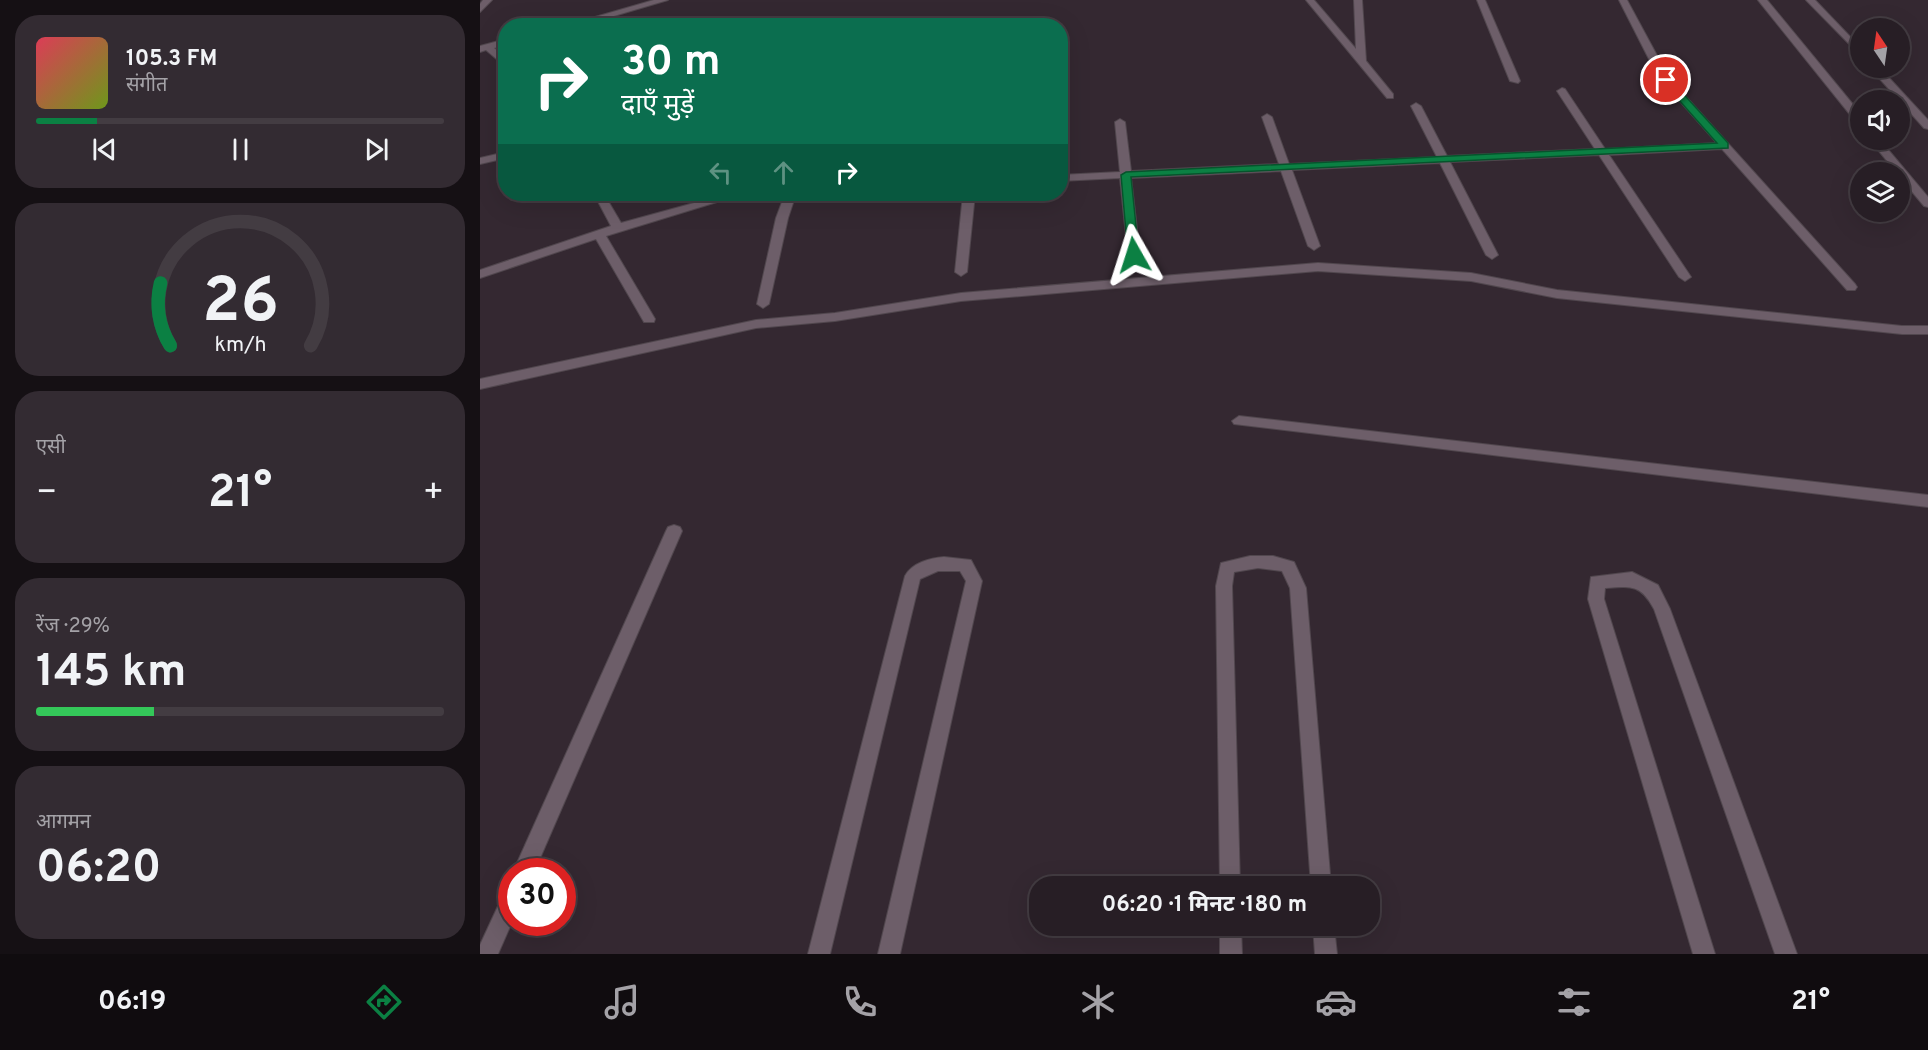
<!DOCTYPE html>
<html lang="hi">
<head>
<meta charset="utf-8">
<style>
	:root { --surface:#271e25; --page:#332b32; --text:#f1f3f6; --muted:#a4a2a7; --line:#433c42; --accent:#0b8043 }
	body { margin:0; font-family:Overpass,"Noto Sans Devanagari",sans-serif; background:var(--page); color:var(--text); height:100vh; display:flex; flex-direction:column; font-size:22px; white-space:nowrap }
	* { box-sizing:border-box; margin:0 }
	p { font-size:20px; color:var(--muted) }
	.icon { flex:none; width:33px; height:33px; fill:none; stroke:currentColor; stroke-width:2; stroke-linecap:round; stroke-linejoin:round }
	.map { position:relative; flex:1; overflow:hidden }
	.details { display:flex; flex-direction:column; gap:15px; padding:15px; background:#151014; width:480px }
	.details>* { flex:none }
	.top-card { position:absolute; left:18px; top:18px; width:570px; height:183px; border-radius:24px; box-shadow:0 6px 24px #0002,0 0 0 2px var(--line); background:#0b6e4f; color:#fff; overflow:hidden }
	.needle { width:39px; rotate:347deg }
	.controls { position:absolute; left:1370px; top:18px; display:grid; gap:12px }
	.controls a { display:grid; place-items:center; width:60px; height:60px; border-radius:50%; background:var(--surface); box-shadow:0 6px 24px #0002,0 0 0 2px var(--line); font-size:30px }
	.speed { position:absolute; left:18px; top:858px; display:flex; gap:12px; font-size:30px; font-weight:700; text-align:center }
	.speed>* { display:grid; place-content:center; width:78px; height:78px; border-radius:50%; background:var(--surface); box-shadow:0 6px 24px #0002,0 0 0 2px var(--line); line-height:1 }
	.speed .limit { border:9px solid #d22; background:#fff; color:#111 }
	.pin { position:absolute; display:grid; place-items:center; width:51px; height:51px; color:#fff; margin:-26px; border:3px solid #fff; border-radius:50%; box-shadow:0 2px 6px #0007 }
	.me { position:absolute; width:66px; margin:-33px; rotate:354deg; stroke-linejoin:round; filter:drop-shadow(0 0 4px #0008) }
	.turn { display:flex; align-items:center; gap:21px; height:126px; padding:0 24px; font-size:27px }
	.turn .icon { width:78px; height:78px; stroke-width:2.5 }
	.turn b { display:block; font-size:42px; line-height:51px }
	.lanes { display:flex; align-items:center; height:57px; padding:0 24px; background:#0003; justify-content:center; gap:30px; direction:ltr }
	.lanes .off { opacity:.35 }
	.big { font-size:45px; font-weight:700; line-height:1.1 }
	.details .widget { flex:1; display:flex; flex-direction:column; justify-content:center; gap:9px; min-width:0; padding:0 21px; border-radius:24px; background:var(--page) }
	.details .dial { align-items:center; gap:0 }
	.dial svg { height:156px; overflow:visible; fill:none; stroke:var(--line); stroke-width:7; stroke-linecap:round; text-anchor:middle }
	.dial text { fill:var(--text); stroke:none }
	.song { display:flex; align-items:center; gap:18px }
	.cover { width:72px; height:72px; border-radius:9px; background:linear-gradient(135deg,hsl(350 70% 55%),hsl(80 70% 35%)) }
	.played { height:6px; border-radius:3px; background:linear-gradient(90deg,var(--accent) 15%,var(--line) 15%) }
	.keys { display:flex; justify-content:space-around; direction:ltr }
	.heat { display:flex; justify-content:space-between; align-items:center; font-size:33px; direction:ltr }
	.charge { height:9px; border-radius:4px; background:linear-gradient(90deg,#34c759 29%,var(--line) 0) }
	.trip { position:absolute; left:549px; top:876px; width:351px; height:60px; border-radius:24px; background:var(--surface); box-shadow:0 6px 24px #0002,0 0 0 2px var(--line); font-weight:700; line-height:60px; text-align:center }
	.dock { display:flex; height:96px; justify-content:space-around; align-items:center; background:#100c0f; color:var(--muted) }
	.dock .icon { width:42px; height:42px }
	.dock .selected { color:var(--accent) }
	.dock b { font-size:27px; color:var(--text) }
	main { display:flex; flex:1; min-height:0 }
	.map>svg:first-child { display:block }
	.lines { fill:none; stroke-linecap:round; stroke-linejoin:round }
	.minor-casing { stroke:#51474e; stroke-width:2 }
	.minor { fill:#6d5e69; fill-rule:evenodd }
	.route { fill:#0b8043; stroke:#07532c; stroke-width:1.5 }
</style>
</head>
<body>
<main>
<section class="details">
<div class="widget">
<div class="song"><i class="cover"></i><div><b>105.3 FM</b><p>संगीत</p></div></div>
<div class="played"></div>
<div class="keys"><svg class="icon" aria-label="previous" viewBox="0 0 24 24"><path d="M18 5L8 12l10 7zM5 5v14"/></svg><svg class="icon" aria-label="pause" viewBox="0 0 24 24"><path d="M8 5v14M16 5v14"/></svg><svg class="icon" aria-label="next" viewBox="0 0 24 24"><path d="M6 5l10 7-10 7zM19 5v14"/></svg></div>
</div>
<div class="widget dial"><svg viewBox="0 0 100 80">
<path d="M14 69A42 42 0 1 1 86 69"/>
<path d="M14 69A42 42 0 0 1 9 37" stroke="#0b8043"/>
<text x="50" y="56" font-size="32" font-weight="700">26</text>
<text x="50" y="72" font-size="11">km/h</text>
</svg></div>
<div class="widget"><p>एसी</p>
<div class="heat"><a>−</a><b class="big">21°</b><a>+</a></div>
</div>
<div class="widget"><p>रेंज · 29%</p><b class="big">145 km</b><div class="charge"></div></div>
<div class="widget"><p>आगमन</p><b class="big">06:20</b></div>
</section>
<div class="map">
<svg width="1448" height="954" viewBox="0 0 1448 954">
	<rect width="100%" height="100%" fill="#342831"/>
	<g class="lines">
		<g class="minor-casing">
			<g id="minor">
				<path d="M 3,0 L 12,0 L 0,12 L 0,4 Z"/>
				<path d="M 174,0 L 188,0 L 100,26 L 84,26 Z"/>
				<path d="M 826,0 L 834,0 L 876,49 L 874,0 L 882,0 L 886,61 L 913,94 L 913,98 L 907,98 Z"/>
				<path d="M 997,0 L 1005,0 L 1040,81 L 1038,83 L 1030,81 Z"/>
				<path d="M 1139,0 L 1147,0 L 1181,63 L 1179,65 L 1171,63 Z"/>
				<path d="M 1278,0 L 1287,0 L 1380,113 L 1380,123 L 1376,122 Z"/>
				<path d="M 1326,0 L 1335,0 L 1380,47 L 1380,55 Z"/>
				<path d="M 26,39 L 26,45 L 14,48 L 26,58 L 26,67 L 6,50 L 0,52 L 0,46 Z"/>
				<path d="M 1390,68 L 1400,68 L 1448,120 L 1448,129 L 1444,128 Z"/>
				<path d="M 1186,77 L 1189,78 L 1375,284 L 1377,287 L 1375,290 L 1367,290 L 1242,149 L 1129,155 L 1211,277 L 1205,281 L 1199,277 L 1119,155 L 970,162 L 1018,255 L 1012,259 L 1006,255 L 960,163 L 812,170 L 840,246 L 834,250 L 828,246 L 801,171 L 651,178 L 660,255 L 654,259 L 648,255 L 640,178 L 580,181 L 580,175 L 640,172 L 635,122 L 640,119 L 645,122 L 651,171 L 799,164 L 782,117 L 787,114 L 792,117 L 809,164 L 957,157 L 931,106 L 936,103 L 941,106 L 967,156 L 1115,149 L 1077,91 L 1082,88 L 1085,89 L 1125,149 L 1237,143 L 1183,82 L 1183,78 Z"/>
				<path d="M 1390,140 L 1400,140 L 1448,197 L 1448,207 L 1444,206 L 1419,176 L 1419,172 L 1416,172 Z"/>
				<path d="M 26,152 L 26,158 L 0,164 L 0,158 Z"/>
				<path d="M 114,194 L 124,194 L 141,223 L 247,194 L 263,194 L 126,236 L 175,319 L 174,322 L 164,322 L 116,239 L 0,278 L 0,270 L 131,226 Z"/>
				<path d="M 305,194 L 316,194 L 308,218 L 289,304 L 283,308 L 277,304 L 296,218 Z"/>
				<path d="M 483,194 L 495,194 L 487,272 L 481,276 L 475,272 Z"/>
				<path d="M 838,263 L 991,273 L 1077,290 L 1422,326 L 1448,326 L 1448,334 L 1422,334 L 1077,298 L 991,281 L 838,271 L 481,301 L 355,321 L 276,328 L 0,389 L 0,379 L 276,320 L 355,313 L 481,293 Z"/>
				<path d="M 759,416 L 1448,495 L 1448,507 L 754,424 L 752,421 Z"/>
				<path d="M 194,525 L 200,527 L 202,531 L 54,872 L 33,872 L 186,531 L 188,527 Z"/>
				<path d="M 770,556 L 793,556 L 814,562 L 826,588 L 851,886 L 831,886 L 810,588 L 802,571 L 778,568 L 754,572 L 752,586 L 760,886 L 740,886 L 736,586 L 741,563 Z"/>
				<path d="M 464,557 L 491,560 L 502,581 L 420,954 L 398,954 L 486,581 L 480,571 L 458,571 L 440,579 L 350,954 L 328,954 L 425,576 C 432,563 450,558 464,557 Z"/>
				<path d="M 1152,572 L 1178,585 L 1190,609 L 1317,954 L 1295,954 L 1174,609 C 1161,584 1151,586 1125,588 L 1124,599 L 1235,954 L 1213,954 L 1108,599 L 1111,577 Z"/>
				<path d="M 32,888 L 32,922 L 18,954 L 0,954 L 0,945 L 25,891 Z"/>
				<path d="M 740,926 L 761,926 L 762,954 L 740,954 Z"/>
				<path d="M 833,926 L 854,926 L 857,954 L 835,954 Z"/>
			</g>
		</g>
		<use href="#minor" class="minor"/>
	</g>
	<path class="route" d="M 1183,78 L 1189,78 L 1248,143 L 1248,148 L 651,177 L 659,255 L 654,258 L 648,255 L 641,175 L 646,172 L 1237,143 L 1183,82 Z"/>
</svg>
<div class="controls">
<a><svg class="needle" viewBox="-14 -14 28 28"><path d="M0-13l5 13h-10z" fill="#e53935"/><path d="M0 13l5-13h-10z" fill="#a4a2a7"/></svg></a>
<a><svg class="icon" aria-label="sound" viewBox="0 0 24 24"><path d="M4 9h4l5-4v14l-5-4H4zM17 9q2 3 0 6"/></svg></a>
<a><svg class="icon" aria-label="layers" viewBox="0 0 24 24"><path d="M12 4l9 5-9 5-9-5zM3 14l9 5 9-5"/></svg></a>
</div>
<div class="speed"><div class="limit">30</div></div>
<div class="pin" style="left:1186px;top:80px;background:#d93025"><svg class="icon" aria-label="arrive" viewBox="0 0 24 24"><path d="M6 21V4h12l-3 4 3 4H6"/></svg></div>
<svg class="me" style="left:654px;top:255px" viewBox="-20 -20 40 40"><path d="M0-17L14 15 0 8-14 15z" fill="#0b8043" stroke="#fff" stroke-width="4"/></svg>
<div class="trip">06:20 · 1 मिनट · 180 m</div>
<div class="top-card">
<div class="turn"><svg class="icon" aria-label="right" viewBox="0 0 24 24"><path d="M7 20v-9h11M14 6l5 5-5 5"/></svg><div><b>30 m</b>दाएँ मुड़ें</div></div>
<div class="lanes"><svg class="icon off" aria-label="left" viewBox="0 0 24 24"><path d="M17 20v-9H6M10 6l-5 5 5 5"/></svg><svg class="icon off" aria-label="ahead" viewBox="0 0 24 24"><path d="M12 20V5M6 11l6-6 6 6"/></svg><svg class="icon" aria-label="right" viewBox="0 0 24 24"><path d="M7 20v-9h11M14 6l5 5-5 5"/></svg></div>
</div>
</div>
</main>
<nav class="dock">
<b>06:19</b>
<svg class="icon selected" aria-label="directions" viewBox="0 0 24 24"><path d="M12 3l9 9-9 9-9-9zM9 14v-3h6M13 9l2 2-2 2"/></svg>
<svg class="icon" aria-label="music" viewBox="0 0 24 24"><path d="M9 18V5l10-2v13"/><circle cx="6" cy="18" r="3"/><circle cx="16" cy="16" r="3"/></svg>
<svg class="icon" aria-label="phone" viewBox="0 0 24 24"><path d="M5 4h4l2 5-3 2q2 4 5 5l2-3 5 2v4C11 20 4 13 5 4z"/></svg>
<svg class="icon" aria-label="climate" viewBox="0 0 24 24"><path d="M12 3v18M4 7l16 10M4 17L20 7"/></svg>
<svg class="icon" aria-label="car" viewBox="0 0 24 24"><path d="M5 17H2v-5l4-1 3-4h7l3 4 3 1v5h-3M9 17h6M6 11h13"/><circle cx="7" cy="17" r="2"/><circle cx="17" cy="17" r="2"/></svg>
<svg class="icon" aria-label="filters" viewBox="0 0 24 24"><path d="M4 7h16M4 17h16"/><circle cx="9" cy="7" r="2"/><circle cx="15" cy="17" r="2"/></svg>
<b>21°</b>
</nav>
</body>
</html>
